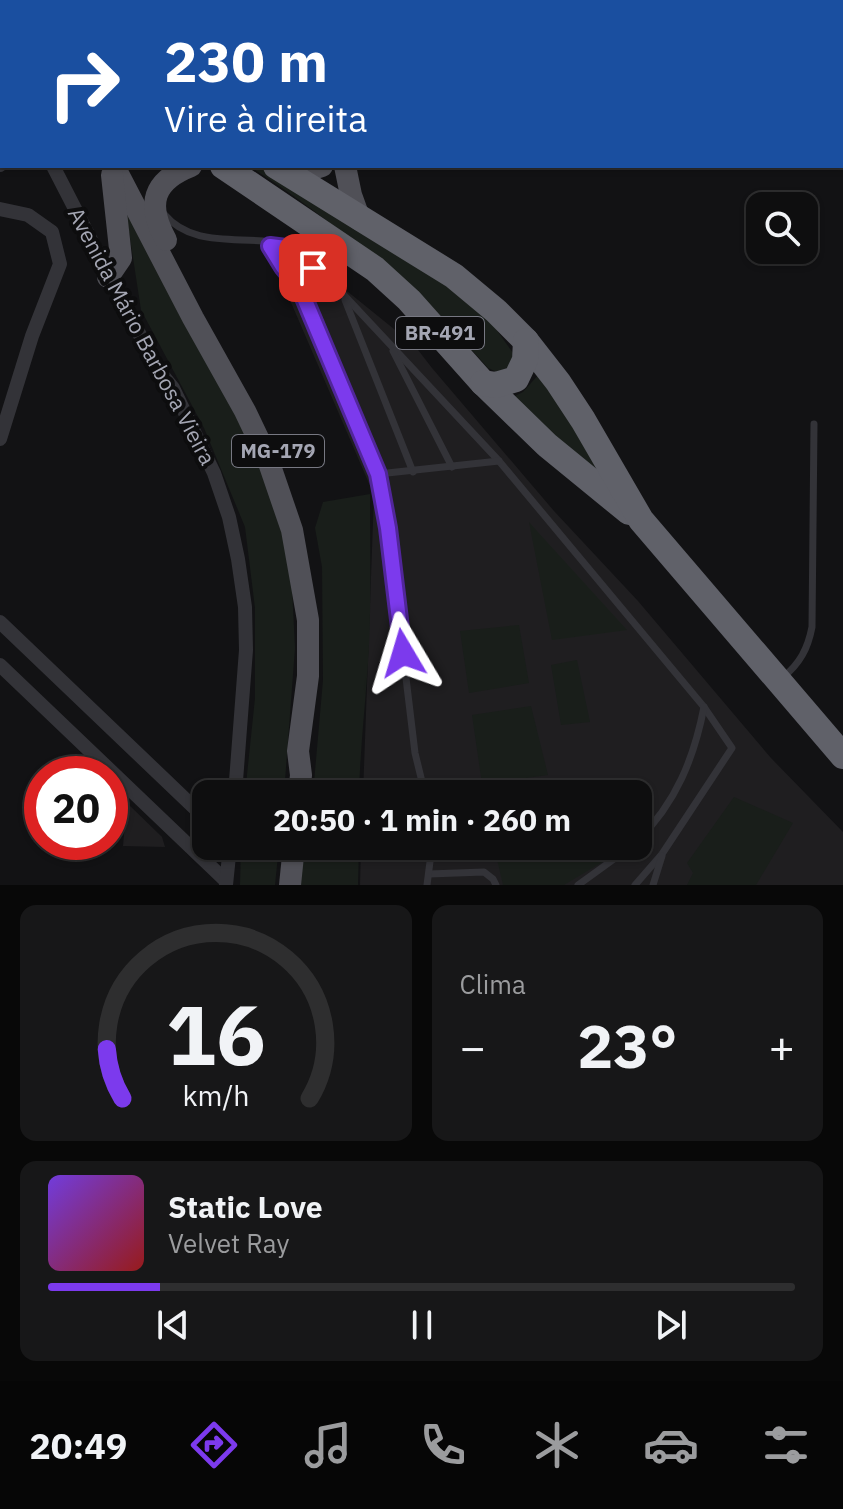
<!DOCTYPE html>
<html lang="pt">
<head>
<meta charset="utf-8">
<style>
	:root { --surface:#0e0e0f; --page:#171718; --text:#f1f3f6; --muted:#9b9c9e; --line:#2e2e2f; --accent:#7c3aed }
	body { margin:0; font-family:"IBM Plex Sans",sans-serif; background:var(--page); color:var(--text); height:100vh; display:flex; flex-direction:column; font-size:30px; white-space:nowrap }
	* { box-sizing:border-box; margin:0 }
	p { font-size:26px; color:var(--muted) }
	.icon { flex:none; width:44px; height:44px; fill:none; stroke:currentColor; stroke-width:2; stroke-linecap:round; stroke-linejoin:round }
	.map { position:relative; height:885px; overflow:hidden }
	.drawer { display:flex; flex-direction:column; gap:20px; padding:20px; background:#080808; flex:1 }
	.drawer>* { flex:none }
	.top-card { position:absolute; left:0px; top:0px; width:844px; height:168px; box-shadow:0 2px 6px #0004,0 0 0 2px var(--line); background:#1a4fa0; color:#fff; overflow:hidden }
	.controls { position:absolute; left:746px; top:192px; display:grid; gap:16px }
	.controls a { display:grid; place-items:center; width:72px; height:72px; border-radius:16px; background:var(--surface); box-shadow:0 2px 6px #0004,0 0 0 2px var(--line); font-size:40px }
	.speed { position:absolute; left:24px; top:756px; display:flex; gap:16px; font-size:40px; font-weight:700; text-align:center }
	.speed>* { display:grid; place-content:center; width:104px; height:104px; border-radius:50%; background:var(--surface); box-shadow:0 2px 6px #0004,0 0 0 2px var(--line); line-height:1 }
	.speed .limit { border:12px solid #d22; background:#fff; color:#111 }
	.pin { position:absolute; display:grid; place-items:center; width:68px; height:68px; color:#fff; margin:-34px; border-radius:16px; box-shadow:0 4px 12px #0006 }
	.me { position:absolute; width:88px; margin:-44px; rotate:353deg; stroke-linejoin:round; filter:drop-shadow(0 0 6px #0008) }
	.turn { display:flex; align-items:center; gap:28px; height:168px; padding:0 32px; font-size:36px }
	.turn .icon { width:104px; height:104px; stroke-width:2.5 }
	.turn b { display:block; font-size:56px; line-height:68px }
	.big { font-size:60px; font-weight:700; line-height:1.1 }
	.drawer .widget { flex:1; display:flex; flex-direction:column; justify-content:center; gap:12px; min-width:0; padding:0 28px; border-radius:16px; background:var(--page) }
	.drawer .dial { align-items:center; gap:0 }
	.dial svg { height:208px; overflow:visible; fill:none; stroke:var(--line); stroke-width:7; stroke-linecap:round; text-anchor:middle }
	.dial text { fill:var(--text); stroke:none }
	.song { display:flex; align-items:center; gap:24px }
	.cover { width:96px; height:96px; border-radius:12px; background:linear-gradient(135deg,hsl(260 70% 55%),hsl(0 70% 35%)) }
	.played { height:8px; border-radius:4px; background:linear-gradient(90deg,var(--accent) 15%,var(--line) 15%) }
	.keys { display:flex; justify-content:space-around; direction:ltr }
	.heat { display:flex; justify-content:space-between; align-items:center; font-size:44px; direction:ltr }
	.drawer .tiles { flex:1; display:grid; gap:20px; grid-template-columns:1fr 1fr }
	.widget:last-child { grid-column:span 2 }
	.trip { position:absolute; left:192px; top:780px; width:460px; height:80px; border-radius:16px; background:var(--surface); box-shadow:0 2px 6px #0004,0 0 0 2px var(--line); font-weight:700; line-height:80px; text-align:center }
	.dock { display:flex; height:128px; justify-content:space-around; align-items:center; background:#060606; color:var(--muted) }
	.dock .icon { width:56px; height:56px }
	.dock .selected { color:var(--accent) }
	.dock b { font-size:36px; color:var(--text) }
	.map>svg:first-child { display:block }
	.built { fill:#1f1e20 }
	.green { fill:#191e1a }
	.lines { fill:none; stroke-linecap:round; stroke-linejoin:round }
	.lane { stroke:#333338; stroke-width:7 }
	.street { stroke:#333338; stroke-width:14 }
	.secondary { stroke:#414248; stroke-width:20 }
	.primary { stroke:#505057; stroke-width:22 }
	.highway { stroke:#606169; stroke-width:26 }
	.route-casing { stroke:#51269a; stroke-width:20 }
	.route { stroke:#7c3aed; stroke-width:14 }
	.labels { text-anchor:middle; stroke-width:8; stroke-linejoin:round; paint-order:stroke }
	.shield { fill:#0d0d0e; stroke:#777882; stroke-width:2 }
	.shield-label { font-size:20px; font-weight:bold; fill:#a4a6b3 }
	.street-label { font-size:22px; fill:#a4a6b3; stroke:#0d0d0e }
</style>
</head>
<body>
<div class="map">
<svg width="843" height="885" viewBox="0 0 843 885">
	<rect width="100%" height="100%" fill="#121214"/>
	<g class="built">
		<path d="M 295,249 L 415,346 L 432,368 L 554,511 L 638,601 L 771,758 L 843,832 L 843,885 L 360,885 L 361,846 L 638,846 L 638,794 L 363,794 L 374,495 L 277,270 Z"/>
		<path d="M 127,803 L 162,837 L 165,847 L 123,846 Z"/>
	</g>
	<g class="green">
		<path d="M 249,166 L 269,166 L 429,271 L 491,322 L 513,353 L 510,367 L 497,372 L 488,368 C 474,351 456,335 440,320 C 382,262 318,210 249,166 Z"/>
		<path d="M 126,212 L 266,472 L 291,567 L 295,648 L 284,794 L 245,794 L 255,698 L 255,608 L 245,527 L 204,428 L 141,310 Z"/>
		<path d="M 540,373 L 618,494 L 511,398 L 523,392 Z"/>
		<path d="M 370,494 C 370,555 372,617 367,678 C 364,717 360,755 359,794 L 313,794 L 323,680 L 322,567 L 315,528 L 323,502 Z"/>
		<path d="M 529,522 L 536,530 L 627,630 L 552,640 Z"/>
		<path d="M 519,625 L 529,683 L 469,693 L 460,631 Z"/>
		<path d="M 577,660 L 590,722 L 561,725 L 551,665 Z"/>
		<path d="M 531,706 L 548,775 L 482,784 L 472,715 Z"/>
		<path d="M 734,797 L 793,823 L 756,885 L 687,885 L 693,873 L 687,863 Z"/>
		<path d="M 241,846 L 279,846 L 275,885 L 240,885 Z"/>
		<path d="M 304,846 L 359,846 L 358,885 L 300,885 Z"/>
		<path d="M 494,846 L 555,846 L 557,850 L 611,846 L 614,855 L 564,885 L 503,885 Z"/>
	</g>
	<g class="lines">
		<g class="lane">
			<path d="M 164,214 C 189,244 228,238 263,241 L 270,246 L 286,248 L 343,294 L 499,461 L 704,707 L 732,748 L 662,854 L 635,885"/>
			<path d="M 270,246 L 273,253 L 299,286 L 378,474 L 388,528 L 415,753 L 425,794"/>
			<path d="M 345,300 L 413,472"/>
			<path d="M 393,351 L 452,467"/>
			<path d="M 378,474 L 499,461"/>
			<path d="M 782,678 C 800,664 808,648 812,627 L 814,424"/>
			<path d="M 638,840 C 676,803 694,758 704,707"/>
			<path d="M 429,874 L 484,872 L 493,879 L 496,885"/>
			<path d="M 427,885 L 432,846"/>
			<path d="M 578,885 L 632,846"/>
			<path d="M 653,885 L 662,856"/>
		</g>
		<g class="street">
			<path d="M 0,165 L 2,154"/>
			<path d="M 53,166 L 143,341 L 159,371 L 173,388 L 214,473 L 229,517 L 238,559 L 245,607 L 246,650 L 235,794"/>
			<path d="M 0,209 L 28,215 L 52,232 L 60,264 L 32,336 L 0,439"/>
			<path d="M 0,622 L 206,819"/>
			<path d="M 0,665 L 226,881"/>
			<path d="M 226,885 L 230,846"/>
		</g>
		<g class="secondary">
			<path d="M 172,0 L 172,2"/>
			<path d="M 153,2 L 153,0"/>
		</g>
		<g class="primary">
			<path d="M 353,2 L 354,0"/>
			<path d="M 114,166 L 193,318 L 245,411 L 267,457 L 292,530 L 308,620 L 308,676 L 298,751 L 301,775 L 299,794"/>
			<path d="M 345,166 L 351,195 L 360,220"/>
			<path d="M 282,171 L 303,172 L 322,166"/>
			<path d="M 166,240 C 146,204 153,181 191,166"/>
			<path d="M 108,277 L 121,258 L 112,175"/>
			<path d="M 290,885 L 294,846"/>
		</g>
		<g class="highway">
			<path d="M 61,0 L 68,2"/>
			<path d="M 109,2 L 113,0"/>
			<path d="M 0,8 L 2,7"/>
			<path d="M 0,59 L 2,60"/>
			<path d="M 223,166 L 375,269 L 409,300 L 483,383 L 547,445 L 629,512"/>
			<path d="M 276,166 L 454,276 L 496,311 L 526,341 L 558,382 L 583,420 L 641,520 L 843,756"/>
			<path d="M 483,383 L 496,385 L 516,379 L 525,360 L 526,341"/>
		</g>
	</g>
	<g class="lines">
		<g class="route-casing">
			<path id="route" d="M 313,268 L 286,248 L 270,246 L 283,267 L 299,286 L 378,474 L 388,528 L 403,653"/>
		</g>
		<use href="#route" class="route"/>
	</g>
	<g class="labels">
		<g class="shield">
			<rect x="396" y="317" width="88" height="32" rx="6"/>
			<rect x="232" y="435" width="92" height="32" rx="6"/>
		</g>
		<g class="shield-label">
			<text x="440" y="340">BR-491</text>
			<text x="278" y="458">MG-179</text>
		</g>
		<g class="street-label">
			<text transform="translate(142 336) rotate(62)" y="8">Avenida Mário Barbosa Vieira</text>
		</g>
	</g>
</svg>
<div class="controls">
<a><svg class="icon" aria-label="search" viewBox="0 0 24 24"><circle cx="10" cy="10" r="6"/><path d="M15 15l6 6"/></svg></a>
</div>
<div class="speed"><div class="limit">20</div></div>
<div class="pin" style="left:313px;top:268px;background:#d93025"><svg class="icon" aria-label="arrive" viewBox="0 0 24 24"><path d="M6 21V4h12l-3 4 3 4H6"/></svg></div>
<svg class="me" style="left:403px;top:653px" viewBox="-20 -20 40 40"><path d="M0-17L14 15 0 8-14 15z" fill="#7c3aed" stroke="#fff" stroke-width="4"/></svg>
<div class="trip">20:50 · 1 min · 260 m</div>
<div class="top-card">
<div class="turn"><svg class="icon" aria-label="right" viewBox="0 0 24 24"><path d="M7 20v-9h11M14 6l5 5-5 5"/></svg><div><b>230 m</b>Vire à direita</div></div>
</div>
</div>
<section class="drawer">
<div class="tiles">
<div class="widget dial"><svg viewBox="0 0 100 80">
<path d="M14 69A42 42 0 1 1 86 69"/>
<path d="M14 69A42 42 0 0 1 8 50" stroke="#7c3aed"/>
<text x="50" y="56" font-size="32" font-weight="700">16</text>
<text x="50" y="72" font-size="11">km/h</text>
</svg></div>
<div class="widget"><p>Clima</p>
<div class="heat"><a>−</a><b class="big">23°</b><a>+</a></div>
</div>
<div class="widget">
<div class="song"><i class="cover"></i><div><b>Static Love</b><p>Velvet Ray</p></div></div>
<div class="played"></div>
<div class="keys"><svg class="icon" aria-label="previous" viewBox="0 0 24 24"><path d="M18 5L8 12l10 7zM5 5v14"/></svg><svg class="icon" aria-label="pause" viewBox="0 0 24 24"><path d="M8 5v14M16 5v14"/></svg><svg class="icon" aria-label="next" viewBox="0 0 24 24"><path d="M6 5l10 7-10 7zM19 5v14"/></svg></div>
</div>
</div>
</section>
<nav class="dock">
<b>20:49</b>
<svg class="icon selected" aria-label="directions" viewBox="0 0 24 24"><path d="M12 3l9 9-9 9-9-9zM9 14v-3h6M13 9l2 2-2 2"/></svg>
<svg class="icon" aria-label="music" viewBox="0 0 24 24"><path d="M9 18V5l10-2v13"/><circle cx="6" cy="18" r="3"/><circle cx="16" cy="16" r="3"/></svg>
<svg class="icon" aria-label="phone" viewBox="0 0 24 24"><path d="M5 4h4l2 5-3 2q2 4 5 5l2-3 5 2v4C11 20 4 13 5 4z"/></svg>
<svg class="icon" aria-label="climate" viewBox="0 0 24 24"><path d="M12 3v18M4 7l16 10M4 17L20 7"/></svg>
<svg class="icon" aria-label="car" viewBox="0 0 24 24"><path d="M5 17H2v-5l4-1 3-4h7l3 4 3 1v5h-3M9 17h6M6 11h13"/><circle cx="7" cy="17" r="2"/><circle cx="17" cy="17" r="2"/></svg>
<svg class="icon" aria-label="filters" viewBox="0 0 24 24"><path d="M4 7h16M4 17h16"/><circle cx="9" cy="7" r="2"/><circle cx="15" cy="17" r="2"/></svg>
</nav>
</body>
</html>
